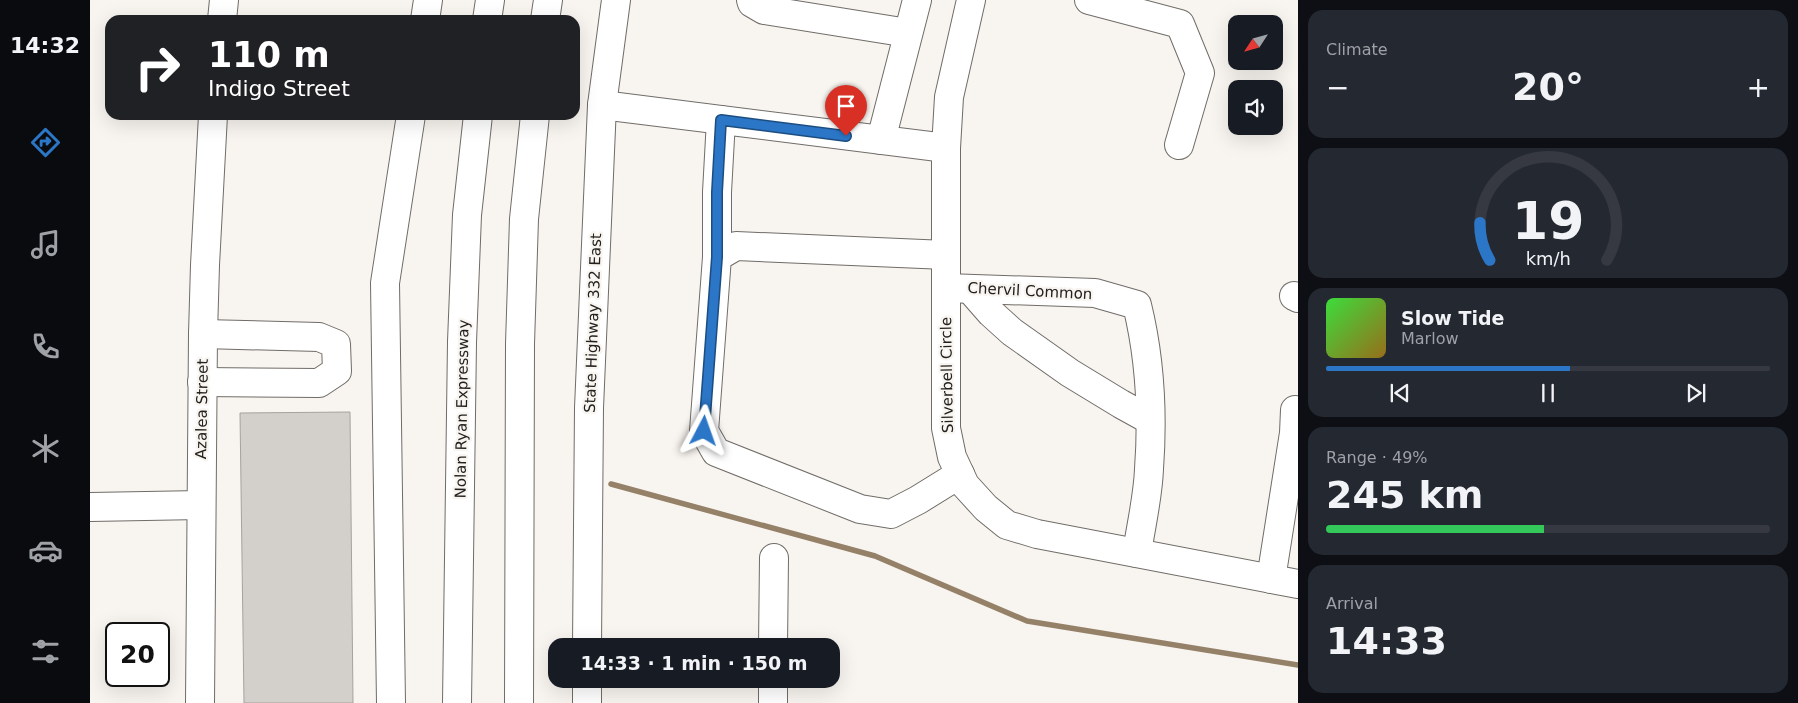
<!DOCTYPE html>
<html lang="en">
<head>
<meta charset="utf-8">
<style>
	:root { --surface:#171b24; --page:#242831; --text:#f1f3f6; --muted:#9ea1a6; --line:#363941; --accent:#2b76c6 }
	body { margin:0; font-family:"DejaVu Sans",sans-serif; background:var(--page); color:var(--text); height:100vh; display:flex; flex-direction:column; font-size:19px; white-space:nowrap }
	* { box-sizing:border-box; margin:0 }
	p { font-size:16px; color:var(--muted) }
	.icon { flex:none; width:28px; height:28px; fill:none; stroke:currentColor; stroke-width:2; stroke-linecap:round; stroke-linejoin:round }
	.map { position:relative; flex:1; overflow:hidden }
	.sheet { display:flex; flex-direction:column; gap:10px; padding:10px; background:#0d0f14; width:500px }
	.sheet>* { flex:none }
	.hud { position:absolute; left:15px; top:15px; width:475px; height:105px; border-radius:15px; box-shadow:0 5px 20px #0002; background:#202124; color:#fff; overflow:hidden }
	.needle { width:32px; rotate:234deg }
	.tools { position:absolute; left:1138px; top:15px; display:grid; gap:10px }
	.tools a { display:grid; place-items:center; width:55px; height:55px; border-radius:10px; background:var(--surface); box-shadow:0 5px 20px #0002; font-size:25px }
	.speed { position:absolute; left:15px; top:622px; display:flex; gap:10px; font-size:25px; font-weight:700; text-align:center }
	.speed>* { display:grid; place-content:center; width:65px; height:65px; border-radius:50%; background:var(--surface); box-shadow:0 5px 20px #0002; line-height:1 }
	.speed .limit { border:2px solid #111; border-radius:8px; background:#fff; color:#111 }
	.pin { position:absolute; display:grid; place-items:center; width:42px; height:42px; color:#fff; margin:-51px -21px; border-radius:50% 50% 50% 0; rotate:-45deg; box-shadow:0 0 5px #0007 }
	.pin .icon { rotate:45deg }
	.me { position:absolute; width:55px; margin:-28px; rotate:4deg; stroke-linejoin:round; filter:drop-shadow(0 0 4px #0008) }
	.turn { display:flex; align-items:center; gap:18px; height:105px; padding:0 20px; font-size:22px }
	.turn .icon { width:65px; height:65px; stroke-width:2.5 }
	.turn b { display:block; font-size:35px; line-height:42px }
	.big { font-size:38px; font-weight:700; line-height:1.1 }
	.sheet .tile { flex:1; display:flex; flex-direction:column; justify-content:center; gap:8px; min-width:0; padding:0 18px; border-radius:15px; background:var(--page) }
	.sheet .dial { align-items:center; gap:0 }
	.dial svg { height:130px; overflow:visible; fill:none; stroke:var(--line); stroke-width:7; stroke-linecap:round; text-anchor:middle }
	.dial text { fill:var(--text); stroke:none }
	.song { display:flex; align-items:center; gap:15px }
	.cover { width:60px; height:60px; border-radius:8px; background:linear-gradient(135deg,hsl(120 70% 55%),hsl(40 70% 35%)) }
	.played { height:5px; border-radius:2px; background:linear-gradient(90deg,var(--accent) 55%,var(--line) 55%) }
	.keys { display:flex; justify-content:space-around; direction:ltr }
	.heat { display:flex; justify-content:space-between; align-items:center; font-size:28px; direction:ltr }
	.charge { height:8px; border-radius:4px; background:linear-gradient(90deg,#34c759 49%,var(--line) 0) }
	.trip { position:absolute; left:458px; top:638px; width:292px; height:50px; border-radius:15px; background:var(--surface); box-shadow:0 5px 20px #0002; font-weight:700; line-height:50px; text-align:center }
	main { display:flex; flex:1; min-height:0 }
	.tab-bar { display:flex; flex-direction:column; width:90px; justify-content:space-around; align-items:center; background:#090b0e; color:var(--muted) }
	.tab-bar .icon { width:35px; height:35px }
	.tab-bar .selected { color:var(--accent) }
	.tab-bar b { font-size:22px; color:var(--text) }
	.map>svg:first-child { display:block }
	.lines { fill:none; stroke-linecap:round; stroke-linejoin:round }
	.stream { stroke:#948168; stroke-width:5.5 }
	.building { fill:#d3cfca; stroke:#a6a29e }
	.minor-casing { stroke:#706c68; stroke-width:30 }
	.major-casing { stroke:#706c68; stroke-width:30 }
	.highway-casing { stroke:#706c68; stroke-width:30 }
	.minor { stroke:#fff; stroke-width:28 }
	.major { stroke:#fff; stroke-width:28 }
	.highway { stroke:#fff; stroke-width:28 }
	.route-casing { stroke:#1c4d81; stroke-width:12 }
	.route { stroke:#2b76c6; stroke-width:9 }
	.labels { text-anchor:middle; stroke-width:4.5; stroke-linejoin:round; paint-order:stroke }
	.street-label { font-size:15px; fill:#22211f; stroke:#f8f4ef }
</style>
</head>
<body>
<main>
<nav class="tab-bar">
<b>14:32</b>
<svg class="icon selected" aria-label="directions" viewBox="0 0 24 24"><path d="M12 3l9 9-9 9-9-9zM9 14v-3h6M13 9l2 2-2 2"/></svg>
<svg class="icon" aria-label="music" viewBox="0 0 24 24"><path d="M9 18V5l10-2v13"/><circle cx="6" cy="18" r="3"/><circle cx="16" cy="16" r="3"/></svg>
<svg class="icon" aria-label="phone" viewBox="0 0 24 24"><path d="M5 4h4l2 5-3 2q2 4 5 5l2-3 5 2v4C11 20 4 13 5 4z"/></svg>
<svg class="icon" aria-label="climate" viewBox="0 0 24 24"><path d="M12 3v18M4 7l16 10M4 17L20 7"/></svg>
<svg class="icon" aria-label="car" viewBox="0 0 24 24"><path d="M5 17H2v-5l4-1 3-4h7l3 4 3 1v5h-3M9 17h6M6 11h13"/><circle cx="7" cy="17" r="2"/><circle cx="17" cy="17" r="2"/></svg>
<svg class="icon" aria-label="filters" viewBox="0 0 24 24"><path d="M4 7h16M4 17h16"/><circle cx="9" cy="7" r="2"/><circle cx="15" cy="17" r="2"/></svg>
</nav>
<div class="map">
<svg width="1208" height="703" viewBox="0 0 1208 703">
	<rect width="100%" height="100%" fill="#f8f4ef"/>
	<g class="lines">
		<path class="stream" d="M 521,484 L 785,556 L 937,621 L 1208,665"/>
	</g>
	<path class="building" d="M 260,412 L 263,703 L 154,703 L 150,413 Z"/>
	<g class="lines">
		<g class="minor-casing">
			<g id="minor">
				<path d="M 661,0 L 662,3 L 674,10 L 818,33"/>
				<path d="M 881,0 L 859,97 L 856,148 L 856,428 L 862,457 L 875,485 L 896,508 L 917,525 L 947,534 L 1208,584"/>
				<path d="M 999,0 L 1090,24 L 1110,73 L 1089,145"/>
				<path d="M 132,20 L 134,0"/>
				<path d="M 512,105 L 856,148"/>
				<path d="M 791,140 L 827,0"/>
				<path d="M 856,255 L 646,246 L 627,257 L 614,431 L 626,452 L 770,509 L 801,514 L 828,500 L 870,474"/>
				<path d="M 627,257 L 627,192 L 631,120"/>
				<path d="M 856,288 L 1005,293 L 1047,305 C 1060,358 1063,414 1059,469 C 1058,497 1051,525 1047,553"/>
				<path d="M 880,289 L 901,313 L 922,332 L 980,373 L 1031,404 L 1060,420"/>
				<path d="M 1204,296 L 1208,298"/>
				<path d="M 112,382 L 229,383 L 247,371 L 246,344 L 229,337 L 113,334"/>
				<path d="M 0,507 L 111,505"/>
				<path d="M 1181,579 L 1204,433 L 1205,410"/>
				<path d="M 683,646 L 684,558"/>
				<path d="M 110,703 L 113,334 L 115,265 L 123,115"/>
				<path d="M 683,703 L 683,679"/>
			</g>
		</g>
		<g class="major-casing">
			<g id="major">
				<path d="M 335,20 L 338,0"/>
				<path d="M 497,646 L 499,408 L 512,105 L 526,0"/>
				<path d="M 301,703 L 295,283 L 321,115"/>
				<path d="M 497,703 L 497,679"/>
			</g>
		</g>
		<g class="highway-casing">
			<g id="highway">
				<path d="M 397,20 L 400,0"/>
				<path d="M 455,20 L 458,0"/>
				<path d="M 367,703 L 372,342 L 377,215 L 388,115"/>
				<path d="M 429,703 L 430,344 L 434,219 L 445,115"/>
			</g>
		</g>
		<use href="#minor" class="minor"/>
		<use href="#major" class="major"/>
		<use href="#highway" class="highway"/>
	</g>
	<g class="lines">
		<g class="route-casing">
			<path id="route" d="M 614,431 L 627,257 L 627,192 L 631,120 L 756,136"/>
		</g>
		<use href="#route" class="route"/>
	</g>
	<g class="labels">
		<g class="street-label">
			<text transform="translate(940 291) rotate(3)" y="5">Chervil Common</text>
			<text transform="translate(503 323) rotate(-88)" y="5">State Highway 332 East</text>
			<text transform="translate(857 375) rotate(-91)" y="5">Silverbell Circle</text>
			<text transform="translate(112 409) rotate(-89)" y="5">Azalea Street</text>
			<text transform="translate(372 409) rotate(-89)" y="5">Nolan Ryan Expressway</text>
		</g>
	</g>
</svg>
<div class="tools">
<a><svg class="needle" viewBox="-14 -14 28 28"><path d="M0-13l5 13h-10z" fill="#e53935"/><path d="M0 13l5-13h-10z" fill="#9ea1a6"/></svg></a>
<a><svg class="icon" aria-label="sound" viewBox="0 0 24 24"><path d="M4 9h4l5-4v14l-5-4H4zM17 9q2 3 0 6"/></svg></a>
</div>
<div class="speed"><div class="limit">20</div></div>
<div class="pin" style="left:756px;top:136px;background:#d93025"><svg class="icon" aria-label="arrive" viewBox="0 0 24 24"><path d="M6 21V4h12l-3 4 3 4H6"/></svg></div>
<svg class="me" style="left:614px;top:431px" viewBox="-20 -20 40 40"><path d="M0-17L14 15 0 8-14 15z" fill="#2b76c6" stroke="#fff" stroke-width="4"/></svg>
<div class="trip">14:33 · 1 min · 150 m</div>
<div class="hud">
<div class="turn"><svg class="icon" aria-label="right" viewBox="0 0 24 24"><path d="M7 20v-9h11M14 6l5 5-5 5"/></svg><div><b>110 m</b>Indigo Street</div></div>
</div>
</div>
<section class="sheet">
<div class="tile"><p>Climate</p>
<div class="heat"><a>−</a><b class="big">20°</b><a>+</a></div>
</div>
<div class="tile dial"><svg viewBox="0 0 100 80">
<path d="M14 69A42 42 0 1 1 86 69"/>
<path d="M14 69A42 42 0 0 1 8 46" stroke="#2b76c6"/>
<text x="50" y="56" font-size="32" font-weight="700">19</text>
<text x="50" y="72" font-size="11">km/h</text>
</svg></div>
<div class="tile">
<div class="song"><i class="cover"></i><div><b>Slow Tide</b><p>Marlow</p></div></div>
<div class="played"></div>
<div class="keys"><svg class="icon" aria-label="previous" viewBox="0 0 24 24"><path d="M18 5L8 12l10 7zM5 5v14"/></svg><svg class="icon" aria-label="pause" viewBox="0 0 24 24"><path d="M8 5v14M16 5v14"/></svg><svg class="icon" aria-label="next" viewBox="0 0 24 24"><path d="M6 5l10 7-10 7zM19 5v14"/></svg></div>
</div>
<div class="tile"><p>Range · 49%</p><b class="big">245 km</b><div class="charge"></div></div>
<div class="tile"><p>Arrival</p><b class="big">14:33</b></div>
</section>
</main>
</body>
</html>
